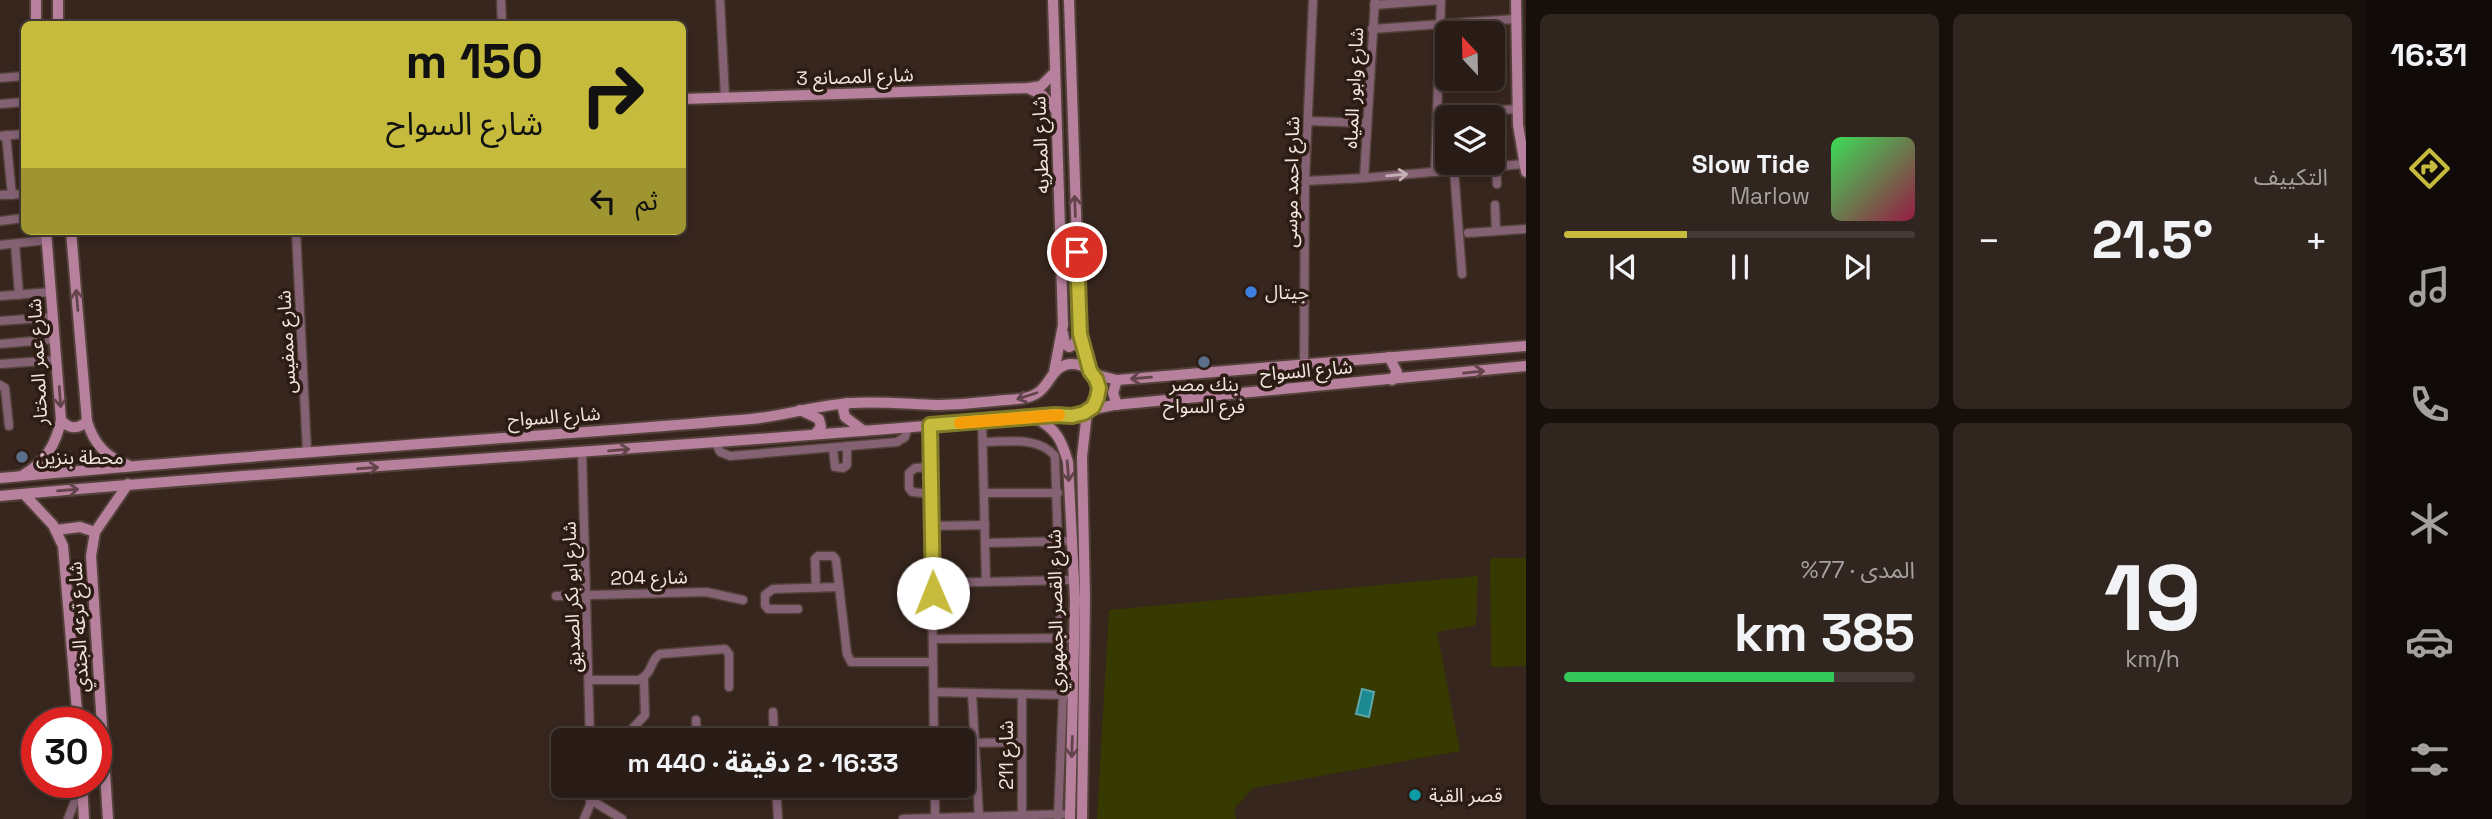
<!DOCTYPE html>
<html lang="ar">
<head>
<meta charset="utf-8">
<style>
	:root { --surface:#291c16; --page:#31251f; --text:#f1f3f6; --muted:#a5a1a1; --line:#453a35; --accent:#c6bb3c }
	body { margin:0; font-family:"Space Grotesk","Noto Sans Arabic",sans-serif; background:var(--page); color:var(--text); direction:rtl; height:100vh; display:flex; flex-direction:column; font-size:26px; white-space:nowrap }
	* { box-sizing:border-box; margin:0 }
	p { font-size:23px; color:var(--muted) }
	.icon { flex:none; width:38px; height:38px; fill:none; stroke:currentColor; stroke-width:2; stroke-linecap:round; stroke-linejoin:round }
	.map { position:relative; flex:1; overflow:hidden; direction:ltr }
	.panel { display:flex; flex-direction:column; gap:14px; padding:14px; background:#170f0c; width:840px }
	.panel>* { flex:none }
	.banner { position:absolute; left:21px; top:21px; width:665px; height:214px; border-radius:10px; box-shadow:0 4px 10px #0003,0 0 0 2px var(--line); direction:rtl; background:#c6bb3c; color:#111; overflow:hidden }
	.needle { width:46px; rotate:338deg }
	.buttons { position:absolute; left:1435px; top:21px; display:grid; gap:14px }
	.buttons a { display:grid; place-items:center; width:70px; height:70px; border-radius:10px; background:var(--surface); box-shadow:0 4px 10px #0003,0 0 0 2px var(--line); font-size:35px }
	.speed { position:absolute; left:21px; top:707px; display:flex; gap:14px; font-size:35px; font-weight:700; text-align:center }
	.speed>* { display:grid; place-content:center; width:91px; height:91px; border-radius:50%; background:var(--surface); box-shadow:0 4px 10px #0003,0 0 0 2px var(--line); line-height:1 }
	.speed .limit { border:10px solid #d22; background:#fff; color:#111 }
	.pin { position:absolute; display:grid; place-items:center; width:60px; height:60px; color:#fff; margin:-30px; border:4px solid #fff; border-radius:50%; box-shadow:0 2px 7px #0007 }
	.me { position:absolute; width:77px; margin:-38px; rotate:359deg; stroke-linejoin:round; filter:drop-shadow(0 0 5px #0008) }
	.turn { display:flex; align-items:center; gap:24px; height:147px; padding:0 28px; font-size:32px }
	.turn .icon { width:91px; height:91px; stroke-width:2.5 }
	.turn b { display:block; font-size:49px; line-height:60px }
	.then { display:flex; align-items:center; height:66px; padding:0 28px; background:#0003; gap:14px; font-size:26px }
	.big { font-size:52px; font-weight:700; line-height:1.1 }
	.panel .tile { flex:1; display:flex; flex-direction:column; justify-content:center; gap:10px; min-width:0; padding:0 24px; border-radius:10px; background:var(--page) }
	.panel .dial { align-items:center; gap:0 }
	.dial b { font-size:91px; line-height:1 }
	.song { display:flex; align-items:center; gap:21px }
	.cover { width:84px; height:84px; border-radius:10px; background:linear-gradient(135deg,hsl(130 70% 55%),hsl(340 70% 35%)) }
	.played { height:7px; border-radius:4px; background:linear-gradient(90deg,var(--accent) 35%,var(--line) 35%) }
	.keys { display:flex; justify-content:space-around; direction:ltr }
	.heat { display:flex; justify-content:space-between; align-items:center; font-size:38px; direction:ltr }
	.charge { height:10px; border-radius:5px; background:linear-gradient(90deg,#34c759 77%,var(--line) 0) }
	.panel .tiles { flex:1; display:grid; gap:14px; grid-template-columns:repeat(2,1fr) }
	.trip { position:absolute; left:551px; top:728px; width:424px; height:70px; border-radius:10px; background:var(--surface); box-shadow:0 4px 10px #0003,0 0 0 2px var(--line); font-weight:700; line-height:70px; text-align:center; direction:rtl }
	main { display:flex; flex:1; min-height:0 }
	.dock { display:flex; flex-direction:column; width:126px; justify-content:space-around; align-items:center; background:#100b09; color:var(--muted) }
	.dock .icon { width:49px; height:49px }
	.dock .current { color:var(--accent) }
	.dock b { font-size:32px; color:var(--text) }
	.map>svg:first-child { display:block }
	.green { fill:#363a00 }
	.water { fill:#1c8991; stroke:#5ca5a9; stroke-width:2 }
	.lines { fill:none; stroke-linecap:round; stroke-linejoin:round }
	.street-casing { stroke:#514139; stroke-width:11 }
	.secondary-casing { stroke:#514139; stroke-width:14 }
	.street { stroke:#846173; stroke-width:8 }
	.secondary { stroke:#b7809d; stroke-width:10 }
	.oneway { stroke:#c5b1b4 }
	.oneway2 { stroke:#64444b }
	.route-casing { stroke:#817a27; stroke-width:18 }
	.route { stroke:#c6bb3c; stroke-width:12 }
	.slow { stroke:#f59e0b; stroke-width:12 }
	.shop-dot { fill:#3f7fe0; stroke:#2c1c14; stroke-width:2.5 }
	.service-dot { fill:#5c6f8a; stroke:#2c1c14; stroke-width:2.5 }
	.culture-dot { fill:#0f9aa8; stroke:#2c1c14; stroke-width:2.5 }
	.labels { text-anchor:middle; stroke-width:7; stroke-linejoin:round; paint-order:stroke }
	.street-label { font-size:19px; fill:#f1e6e0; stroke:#2c1c14 }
	.poi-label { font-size:19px; fill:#f1e6e0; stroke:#2c1c14; text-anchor:start }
</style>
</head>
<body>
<main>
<nav class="dock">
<b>16:31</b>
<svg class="icon current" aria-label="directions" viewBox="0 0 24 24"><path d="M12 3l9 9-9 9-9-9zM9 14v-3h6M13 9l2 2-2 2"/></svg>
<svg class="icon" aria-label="music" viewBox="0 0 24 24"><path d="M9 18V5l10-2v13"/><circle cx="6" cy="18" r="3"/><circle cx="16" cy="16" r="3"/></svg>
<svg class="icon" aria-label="phone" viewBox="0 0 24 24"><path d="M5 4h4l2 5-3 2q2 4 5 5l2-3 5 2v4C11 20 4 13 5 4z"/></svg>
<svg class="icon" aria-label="climate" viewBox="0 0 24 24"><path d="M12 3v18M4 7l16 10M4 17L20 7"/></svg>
<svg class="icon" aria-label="car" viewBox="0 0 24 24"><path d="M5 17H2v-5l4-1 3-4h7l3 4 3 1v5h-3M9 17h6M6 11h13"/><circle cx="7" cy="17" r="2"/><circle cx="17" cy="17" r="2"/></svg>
<svg class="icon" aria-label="filters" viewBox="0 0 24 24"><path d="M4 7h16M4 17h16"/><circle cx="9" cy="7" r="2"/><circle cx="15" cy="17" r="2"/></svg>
</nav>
<section class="panel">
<div class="tiles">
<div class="tile"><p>التكييف</p>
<div class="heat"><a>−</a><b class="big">21.5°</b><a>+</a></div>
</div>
<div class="tile">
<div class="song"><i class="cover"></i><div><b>Slow Tide</b><p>Marlow</p></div></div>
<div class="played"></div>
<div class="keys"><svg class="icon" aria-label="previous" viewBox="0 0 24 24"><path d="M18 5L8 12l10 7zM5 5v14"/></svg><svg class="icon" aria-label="pause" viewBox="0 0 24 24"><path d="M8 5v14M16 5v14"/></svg><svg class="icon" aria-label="next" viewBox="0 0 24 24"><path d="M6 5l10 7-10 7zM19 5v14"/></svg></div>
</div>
<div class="tile dial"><b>19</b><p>km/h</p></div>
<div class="tile"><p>المدى · 77%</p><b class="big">385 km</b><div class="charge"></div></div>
</div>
</section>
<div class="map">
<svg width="1526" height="819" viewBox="0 0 1526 819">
	<rect width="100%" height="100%" fill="#37261e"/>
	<g class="green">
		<path d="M 1490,558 L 1526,558 L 1526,666 L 1491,667 Z"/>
		<path d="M 1478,576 L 1476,625 L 1437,632 L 1460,751 L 1253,788 L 1234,809 L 1236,819 L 1097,819 L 1109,610 Z"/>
	</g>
	<path class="water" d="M 1362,689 L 1374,692 L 1369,717 L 1356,714 Z"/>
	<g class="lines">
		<g class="street-casing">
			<g id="street">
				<path d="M 501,0 L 502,24"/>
				<path d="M 720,0 L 725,97"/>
				<path d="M 1374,5 L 1441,0"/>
				<path d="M 1372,29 L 1515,19"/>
				<path d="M 0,78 L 24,76"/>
				<path d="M 0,104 L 24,102"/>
				<path d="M 1437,114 L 1518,109"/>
				<path d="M 1308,121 L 1367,123"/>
				<path d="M 6,135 L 12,195"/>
				<path d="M 0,136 L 24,134"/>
				<path d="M 1496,166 L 1497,184"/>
				<path d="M 1454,170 L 1462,274"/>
				<path d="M 1435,172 L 1441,0"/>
				<path d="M 1364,178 L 1375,0"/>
				<path d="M 1305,181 L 1364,178 L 1524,164"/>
				<path d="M 0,195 L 24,194"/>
				<path d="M 1495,205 L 1496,231"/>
				<path d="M 0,221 L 24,218"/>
				<path d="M 296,231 L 307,451"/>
				<path d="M 1468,233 L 1526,229"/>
				<path d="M 15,244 L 19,295"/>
				<path d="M 0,245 L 47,240"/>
				<path d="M 0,296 L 51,292"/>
				<path d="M 0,321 L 53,317"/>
				<path d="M 0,344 L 55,339"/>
				<path d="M 0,364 L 57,360"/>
				<path d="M 1304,364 L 1305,181 L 1313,0"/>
				<path d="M 0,385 L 5,388 L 9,426"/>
				<path d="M 982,422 L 986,581"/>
				<path d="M 930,425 L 934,740"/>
				<path d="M 983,442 C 1008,442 1038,436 1055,456 L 1063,695 L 1058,819"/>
				<path d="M 716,443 L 720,452 L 730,456 L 897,442 L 905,437 L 908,427"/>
				<path d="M 833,448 L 835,467 L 843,468 L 847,465 L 847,446"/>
				<path d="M 582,453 L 590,740"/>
				<path d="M 931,467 L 915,468 L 909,473 L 909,488 L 912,492 L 931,494"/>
				<path d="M 984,493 L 1058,493"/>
				<path d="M 932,526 L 985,525"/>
				<path d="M 985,543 L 1072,541"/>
				<path d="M 932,583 L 1074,580"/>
				<path d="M 816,588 L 815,559 L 818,556 L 833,556 L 836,560 L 847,654 L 851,662 L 933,662"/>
				<path d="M 556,596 L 706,592 L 743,600"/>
				<path d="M 798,609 L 768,609 L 765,605 L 765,595 L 773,589 L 839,587"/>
				<path d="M 933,639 L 1075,638"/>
				<path d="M 642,678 C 653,672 650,660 660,654 L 725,649 L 729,654 L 729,687"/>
				<path d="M 589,680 L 644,680 L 645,715 L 633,728 L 632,740"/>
				<path d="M 934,692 L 1067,695"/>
				<path d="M 972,693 L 979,817"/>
				<path d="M 1022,694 L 1022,815"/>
				<path d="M 773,712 L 774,740"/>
				<path d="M 696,720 L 697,740"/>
				<path d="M 975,743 L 1022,742"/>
				<path d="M 44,785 L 80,788"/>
				<path d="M 776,786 L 778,819"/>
				<path d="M 935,786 L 935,818"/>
				<path d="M 591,800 L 622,819"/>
				<path d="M 68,819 L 81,785"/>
				<path d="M 584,819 L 590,805 L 591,786"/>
				<path d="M 903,819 L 1070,814"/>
			</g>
		</g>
		<g class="secondary-casing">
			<g id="secondary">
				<path d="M 36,0 L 36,24"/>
				<path d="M 58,0 L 58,24"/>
				<path d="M 1053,0 L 1063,325 L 1054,372"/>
				<path d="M 1069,0 L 1080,334 L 1090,371"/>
				<path d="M 1516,0 L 1518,125 L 1526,172"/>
				<path d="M 1028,88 L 1042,95 L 1056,110"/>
				<path d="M 682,99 L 1028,88 L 1041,86 L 1055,72"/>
				<path d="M 71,231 L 87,421 C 93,442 106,458 128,465"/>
				<path d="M 1063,333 L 1065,344 L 1069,347 L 1073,345 L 1080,334"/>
				<path d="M 1389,357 L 1397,372 L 1392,380"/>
				<path d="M 1093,374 L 1117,380 L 1526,346"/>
				<path d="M 847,403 L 843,409 L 845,417 L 864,431"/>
				<path d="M 1117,405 L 1113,393 L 1117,380"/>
				<path d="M 800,410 L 819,419 L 821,427 L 815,434"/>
				<path d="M 1089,410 L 1114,405 L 1526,366"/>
				<path d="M 1034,417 C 1056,429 1061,438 1068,462 L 1075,600 L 1070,819"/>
				<path d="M 61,420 C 69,429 78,430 87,421"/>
				<path d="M 23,475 C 45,462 56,445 61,420 L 46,231"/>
				<path d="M 0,478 C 250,454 501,440 751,419 C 785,416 817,405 851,403 C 879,401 907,404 935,405 C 958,405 983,402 1006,400 C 1018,399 1031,399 1040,391 C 1051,382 1053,366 1070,364 C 1101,362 1109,408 1079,416 C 1071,417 1063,415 1055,415 C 704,447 351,464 0,496"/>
				<path d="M 24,494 L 53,525 L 63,546 L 78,723"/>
				<path d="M 56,530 L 80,527 L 95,532"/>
				<path d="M 82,782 L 84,819"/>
				<path d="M 108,819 L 91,556 L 95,532 L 128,484"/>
				<path d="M 1082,819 L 1085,598 L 1082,457 L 1087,412"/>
			</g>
		</g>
		<use href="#street" class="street"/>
		<use href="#secondary" class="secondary"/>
	</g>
	<defs><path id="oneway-shaft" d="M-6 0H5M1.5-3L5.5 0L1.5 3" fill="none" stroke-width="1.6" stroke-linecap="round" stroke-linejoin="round" transform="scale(1.75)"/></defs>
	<use class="oneway" href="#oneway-shaft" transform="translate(1397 175) rotate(-5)"/>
	<g class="oneway2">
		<use href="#oneway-shaft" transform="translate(1075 206) rotate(-92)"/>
		<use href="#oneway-shaft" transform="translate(77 300) rotate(-95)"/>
		<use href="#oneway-shaft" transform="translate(1474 372) rotate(-6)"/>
		<use href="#oneway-shaft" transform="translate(1141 378) rotate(175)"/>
		<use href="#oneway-shaft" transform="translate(1027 396) rotate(162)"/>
		<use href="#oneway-shaft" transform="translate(60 397) rotate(86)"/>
		<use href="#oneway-shaft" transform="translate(619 450) rotate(-5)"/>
		<use href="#oneway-shaft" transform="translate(368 468) rotate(-4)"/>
		<use href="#oneway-shaft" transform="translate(1068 471) rotate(85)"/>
		<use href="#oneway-shaft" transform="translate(68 490) rotate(-5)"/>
		<use href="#oneway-shaft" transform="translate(1072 747) rotate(92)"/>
	</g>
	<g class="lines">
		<g class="route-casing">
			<path id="route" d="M 933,593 L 930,425 L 1055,415 L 1072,416 L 1084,413 L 1093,407 L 1097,398 L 1099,388 L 1096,379 L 1090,371 L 1080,334 L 1077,252"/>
		</g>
		<use href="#route" class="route"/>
		<path class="slow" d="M 960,423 L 1059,415"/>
	</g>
	<circle class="shop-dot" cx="1251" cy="292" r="7"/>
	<g class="service-dot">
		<circle cx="1204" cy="362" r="7"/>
		<circle cx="22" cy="457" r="7"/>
	</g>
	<circle class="culture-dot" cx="1415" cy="795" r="7"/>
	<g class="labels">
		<g class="street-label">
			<text transform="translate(855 76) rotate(-2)" y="7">شارع المصانع 3</text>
			<text transform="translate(1353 88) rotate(-87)" y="7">شارع وابور المياه</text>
			<text transform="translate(1040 145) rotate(-92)" y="7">شارع المطريه</text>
			<text transform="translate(1291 182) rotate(-89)" y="7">شارع احمد موسى</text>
			<text transform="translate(286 342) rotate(-93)" y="7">شارع ممفيس</text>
			<text transform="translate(37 362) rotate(-93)" y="7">شارع عمر المختار</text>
			<text transform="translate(1306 370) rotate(-5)" y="7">شارع السواح</text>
			<text transform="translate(554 416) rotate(-4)" y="7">شارع السواح</text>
			<text transform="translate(649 577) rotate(-1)" y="7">شارع 204</text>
			<text transform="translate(571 597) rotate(-92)" y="7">شارع ابو بكر الصديق</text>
			<text transform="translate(1055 611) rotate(-91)" y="7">شارع القصر الجمهوري</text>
			<text transform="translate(78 627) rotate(-93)" y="7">شارع ترعه الجندي</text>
			<text transform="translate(1006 755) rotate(-90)" y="7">شارع 211</text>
		</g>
		<g class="poi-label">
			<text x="1265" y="299">جيتال</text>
			<text x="1204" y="391" text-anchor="middle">بنك مصر<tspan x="1204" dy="22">فرع السواح</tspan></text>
			<text x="36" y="464">محطة بنزين</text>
			<text x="1429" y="802">قصر القبة</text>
		</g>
	</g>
</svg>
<div class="buttons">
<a><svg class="needle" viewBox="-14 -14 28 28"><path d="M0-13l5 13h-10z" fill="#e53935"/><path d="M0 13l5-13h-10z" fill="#a5a1a1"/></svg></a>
<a><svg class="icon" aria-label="layers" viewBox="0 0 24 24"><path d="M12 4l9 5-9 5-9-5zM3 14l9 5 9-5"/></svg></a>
</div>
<div class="speed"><div class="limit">30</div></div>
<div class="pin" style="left:1077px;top:252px;background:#d93025"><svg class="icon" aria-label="arrive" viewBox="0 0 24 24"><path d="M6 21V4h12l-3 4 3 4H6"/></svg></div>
<svg class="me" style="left:933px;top:593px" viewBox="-20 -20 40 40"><circle r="19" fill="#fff"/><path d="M0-13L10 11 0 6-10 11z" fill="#c6bb3c"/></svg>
<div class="trip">16:33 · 2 دقيقة · 440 m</div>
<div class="banner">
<div class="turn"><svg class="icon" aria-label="right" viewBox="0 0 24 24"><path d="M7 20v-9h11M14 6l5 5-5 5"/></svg><div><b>150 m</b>شارع السواح</div></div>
<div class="then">ثم<svg class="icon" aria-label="left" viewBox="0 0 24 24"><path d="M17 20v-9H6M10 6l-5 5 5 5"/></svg></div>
</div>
</div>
</main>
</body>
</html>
